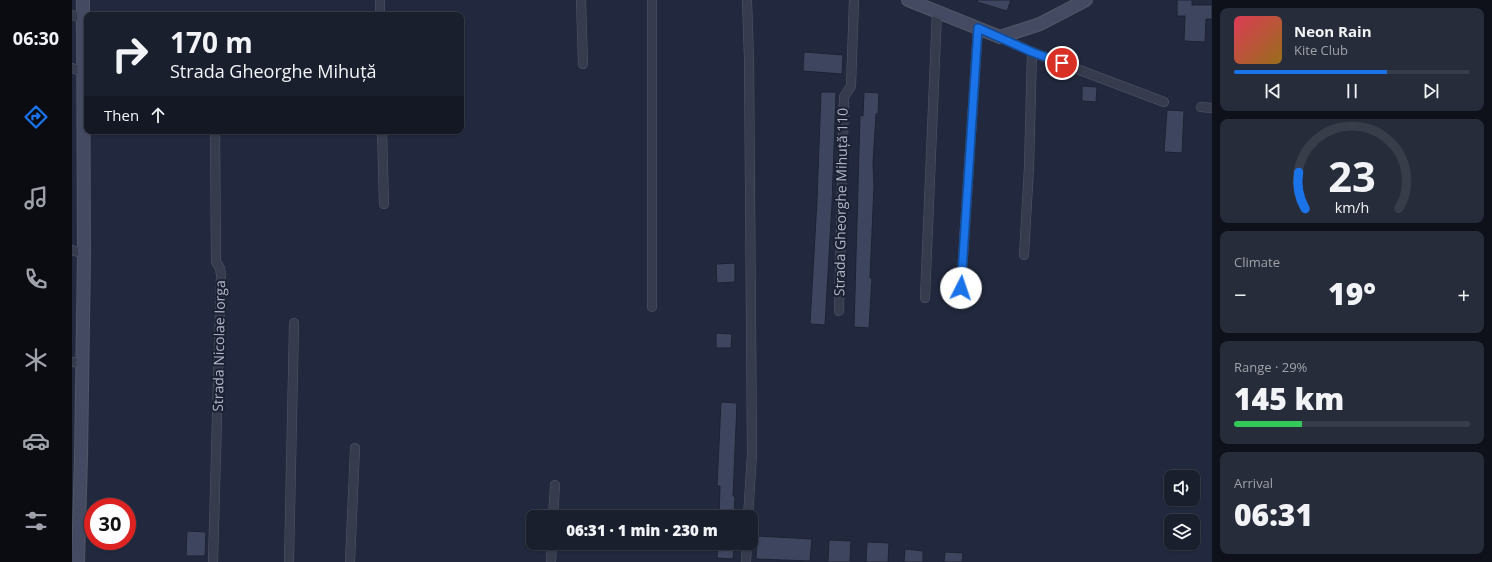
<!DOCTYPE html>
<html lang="en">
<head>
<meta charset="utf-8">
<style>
	:root { --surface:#1a1f2e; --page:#272c3a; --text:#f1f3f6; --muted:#9fa2aa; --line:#383d4a; --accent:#1a73e8 }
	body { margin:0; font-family:"Open Sans",sans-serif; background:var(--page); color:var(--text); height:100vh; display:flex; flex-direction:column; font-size:15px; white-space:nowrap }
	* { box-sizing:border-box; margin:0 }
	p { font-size:13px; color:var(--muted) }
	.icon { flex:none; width:22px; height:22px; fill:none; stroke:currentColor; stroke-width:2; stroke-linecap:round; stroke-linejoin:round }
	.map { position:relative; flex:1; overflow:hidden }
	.panel { display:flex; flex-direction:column; gap:8px; padding:8px; background:#0e1119; width:280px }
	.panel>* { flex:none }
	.banner { position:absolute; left:12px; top:12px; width:380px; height:122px; border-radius:8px; box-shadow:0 1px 3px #0004,0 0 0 1px var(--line); background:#1a1f2e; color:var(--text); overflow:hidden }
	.controls { position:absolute; left:1092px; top:470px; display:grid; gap:8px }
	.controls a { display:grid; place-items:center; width:36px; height:36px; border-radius:8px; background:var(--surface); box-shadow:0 1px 3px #0004,0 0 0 1px var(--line); font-size:20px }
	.speed { position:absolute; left:12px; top:498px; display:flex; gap:8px; font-size:20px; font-weight:700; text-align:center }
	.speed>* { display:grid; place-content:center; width:52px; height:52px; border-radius:50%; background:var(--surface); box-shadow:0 1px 3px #0004,0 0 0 1px var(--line); line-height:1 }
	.speed .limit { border:6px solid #d22; background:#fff; color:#111 }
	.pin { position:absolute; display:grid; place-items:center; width:34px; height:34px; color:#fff; margin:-17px; border:2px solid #fff; border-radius:50%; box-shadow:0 1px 4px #0007 }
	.me { position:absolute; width:44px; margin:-22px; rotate:4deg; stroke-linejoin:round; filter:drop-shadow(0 0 3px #0008) }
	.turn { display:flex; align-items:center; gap:14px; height:84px; padding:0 20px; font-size:18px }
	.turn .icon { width:52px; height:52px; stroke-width:2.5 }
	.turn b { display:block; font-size:28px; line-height:34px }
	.then { display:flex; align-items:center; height:38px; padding:0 20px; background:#0003; gap:8px; font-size:15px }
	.big { font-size:30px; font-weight:800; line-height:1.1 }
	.panel .tile { flex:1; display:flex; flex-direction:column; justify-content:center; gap:6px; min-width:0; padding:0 14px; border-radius:8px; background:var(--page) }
	.panel .dial { align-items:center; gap:0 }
	.dial svg { height:104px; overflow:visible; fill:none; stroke:var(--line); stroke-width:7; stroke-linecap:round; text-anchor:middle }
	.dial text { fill:var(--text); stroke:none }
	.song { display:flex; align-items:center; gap:12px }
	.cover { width:48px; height:48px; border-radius:6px; background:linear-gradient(135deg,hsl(350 70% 55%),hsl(40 70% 35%)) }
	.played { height:4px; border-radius:2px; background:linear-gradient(90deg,var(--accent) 65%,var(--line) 65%) }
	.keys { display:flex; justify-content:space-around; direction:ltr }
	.heat { display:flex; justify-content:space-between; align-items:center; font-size:22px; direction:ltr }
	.charge { height:6px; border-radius:3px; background:linear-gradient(90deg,#34c759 29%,var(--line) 0) }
	.trip { position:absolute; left:454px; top:510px; width:232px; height:40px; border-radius:8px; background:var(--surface); box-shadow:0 1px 3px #0004,0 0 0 1px var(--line); font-weight:800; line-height:40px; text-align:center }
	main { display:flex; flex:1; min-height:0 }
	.tab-bar { display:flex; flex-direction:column; width:72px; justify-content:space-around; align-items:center; background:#0a0c12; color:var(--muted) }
	.tab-bar .icon { width:28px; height:28px }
	.tab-bar .active { color:var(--accent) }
	.tab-bar b { font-size:18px; color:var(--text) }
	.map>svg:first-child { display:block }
	.building { fill:#3e455e; stroke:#1d2334 }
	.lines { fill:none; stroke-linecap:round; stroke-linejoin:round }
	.street-casing { stroke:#515768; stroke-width:10 }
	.secondary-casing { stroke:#515768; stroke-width:14 }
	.street { stroke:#363c4d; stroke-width:9 }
	.secondary { stroke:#444a61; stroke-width:12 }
	.route-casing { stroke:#114b97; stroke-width:10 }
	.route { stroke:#1a73e8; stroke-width:7 }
	.labels { text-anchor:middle; stroke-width:4; stroke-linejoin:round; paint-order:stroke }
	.street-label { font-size:14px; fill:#b1b7c9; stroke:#1b2132 }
</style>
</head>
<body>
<main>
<nav class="tab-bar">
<b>06:30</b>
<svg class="icon active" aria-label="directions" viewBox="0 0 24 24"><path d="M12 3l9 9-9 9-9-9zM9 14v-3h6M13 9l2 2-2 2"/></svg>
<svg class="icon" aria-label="music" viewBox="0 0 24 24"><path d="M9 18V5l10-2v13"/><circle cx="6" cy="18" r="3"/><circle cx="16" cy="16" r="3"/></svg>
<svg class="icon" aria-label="phone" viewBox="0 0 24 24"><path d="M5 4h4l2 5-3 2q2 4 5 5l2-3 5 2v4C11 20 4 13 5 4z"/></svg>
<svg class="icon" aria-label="climate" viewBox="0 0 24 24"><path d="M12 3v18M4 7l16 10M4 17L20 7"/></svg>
<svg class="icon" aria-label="car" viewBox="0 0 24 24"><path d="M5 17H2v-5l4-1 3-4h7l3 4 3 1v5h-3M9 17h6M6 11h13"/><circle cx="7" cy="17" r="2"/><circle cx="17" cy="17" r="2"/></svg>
<svg class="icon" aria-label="filters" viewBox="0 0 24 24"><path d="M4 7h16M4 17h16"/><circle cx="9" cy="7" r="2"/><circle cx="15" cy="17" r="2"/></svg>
</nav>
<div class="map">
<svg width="1140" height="562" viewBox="0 0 1140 562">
	<rect width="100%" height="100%" fill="#22293e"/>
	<g class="building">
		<path d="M 905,0 L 939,0 L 935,11 L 905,2 Z"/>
		<path d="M 1105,0 L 1120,0 L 1120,5 L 1140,5 L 1140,19 L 1134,19 L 1133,42 L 1112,41 L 1113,16 L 1105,16 Z"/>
		<path d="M 732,52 L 771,55 L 770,74 L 731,71 Z"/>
		<path d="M 1010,86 L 1025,87 L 1024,102 L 1010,101 Z"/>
		<path d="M 749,92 L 764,92 L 760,204 L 753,325 L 738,324 L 745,200 Z"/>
		<path d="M 792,92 L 807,93 L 806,114 L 804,114 L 801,163 L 802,186 L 798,278 L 800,278 L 797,328 L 782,327 L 788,115 L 791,116 Z"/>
		<path d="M 1095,110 L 1112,111 L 1110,153 L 1092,152 Z"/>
		<path d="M 663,263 L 663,282 L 645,283 L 644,264 Z"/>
		<path d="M 644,333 L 660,334 L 659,348 L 644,348 Z"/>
		<path d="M 649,402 L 665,403 L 661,496 L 663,496 L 662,517 L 647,517 L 648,486 L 645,486 Z"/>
		<path d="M 115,531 L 134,532 L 133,556 L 114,556 Z"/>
		<path d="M 685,536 L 740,539 L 738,561 L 684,559 Z"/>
		<path d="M 757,540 L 779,541 L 778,562 L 756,562 Z"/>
		<path d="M 795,542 L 817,543 L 816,562 L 794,562 Z"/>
		<path d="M 646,543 L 662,543 L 661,559 L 645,558 Z"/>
		<path d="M 833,549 L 851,551 L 851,562 L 832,562 Z"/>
		<path d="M 873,552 L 891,553 L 890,562 L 872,562 Z"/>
	</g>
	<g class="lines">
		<g class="street-casing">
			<g id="street">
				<path d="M 308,0 L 308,15"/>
				<path d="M 509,0 L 511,64"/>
				<path d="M 580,0 L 580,307"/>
				<path d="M 675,0 L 677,59 L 680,454 L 676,517"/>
				<path d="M 0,15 L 11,19"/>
				<path d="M 928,37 L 960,52 L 1092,102"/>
				<path d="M 0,68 L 12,72"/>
				<path d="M 1129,107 L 1140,108"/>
				<path d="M 310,131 L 312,204"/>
				<path d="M 0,250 L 12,254"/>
				<path d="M 952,255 L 957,167 L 960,52"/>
				<path d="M 889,288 L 906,28"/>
				<path d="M 853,298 L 865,11"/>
				<path d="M 767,311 L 772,97 L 779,86 L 782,0"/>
				<path d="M 0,362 L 11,363"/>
				<path d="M 481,517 L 483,485"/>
				<path d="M 141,562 L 149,275 L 148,268 L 144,262 L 143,131"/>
				<path d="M 217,562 L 222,323"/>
				<path d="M 278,562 L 283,448"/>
				<path d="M 479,562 L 480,543"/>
				<path d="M 674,562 L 675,543"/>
			</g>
		</g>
		<g class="secondary-casing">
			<g id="secondary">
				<path d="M 836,0 L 928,37 L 968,24 L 1014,0"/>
				<path d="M 6,562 L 9,457 L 12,254 L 11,0"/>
			</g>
		</g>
		<use href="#street" class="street"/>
		<use href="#secondary" class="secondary"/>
	</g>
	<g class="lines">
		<g class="route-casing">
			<path id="route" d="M 889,288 L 906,28 L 960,52 L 990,63"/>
		</g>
		<use href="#route" class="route"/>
	</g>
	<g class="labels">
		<g class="street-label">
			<text transform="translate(769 202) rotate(-89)" y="5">Strada Gheorghe Mihuță 110</text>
			<text transform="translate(147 346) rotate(-89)" y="5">Strada Nicolae Iorga</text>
		</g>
	</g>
</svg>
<div class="controls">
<a><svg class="icon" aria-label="sound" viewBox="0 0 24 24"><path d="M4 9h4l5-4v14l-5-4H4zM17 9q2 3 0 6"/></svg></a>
<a><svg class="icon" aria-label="layers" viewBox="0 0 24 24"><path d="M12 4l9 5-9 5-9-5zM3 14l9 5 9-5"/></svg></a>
</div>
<div class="speed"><div class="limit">30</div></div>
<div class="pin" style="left:990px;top:63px;background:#d93025"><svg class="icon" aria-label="arrive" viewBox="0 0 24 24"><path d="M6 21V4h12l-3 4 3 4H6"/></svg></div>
<svg class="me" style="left:889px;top:288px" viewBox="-20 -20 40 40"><circle r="19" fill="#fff"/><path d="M0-13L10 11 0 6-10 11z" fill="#1a73e8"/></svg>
<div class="trip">06:31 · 1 min · 230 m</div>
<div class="banner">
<div class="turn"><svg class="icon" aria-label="right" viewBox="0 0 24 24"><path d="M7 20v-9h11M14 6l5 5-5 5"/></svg><div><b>170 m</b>Strada Gheorghe Mihuță</div></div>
<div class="then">Then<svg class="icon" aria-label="ahead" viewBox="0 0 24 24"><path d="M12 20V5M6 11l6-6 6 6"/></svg></div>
</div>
</div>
<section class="panel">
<div class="tile">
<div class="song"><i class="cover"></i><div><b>Neon Rain</b><p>Kite Club</p></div></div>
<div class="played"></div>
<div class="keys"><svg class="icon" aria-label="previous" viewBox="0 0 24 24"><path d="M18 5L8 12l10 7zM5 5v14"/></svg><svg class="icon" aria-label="pause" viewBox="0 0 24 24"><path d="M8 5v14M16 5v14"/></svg><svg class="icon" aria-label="next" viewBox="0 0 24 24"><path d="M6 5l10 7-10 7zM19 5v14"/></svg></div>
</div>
<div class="tile dial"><svg viewBox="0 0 100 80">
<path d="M14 69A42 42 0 1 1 86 69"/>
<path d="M14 69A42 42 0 0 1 9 41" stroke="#1a73e8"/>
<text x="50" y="56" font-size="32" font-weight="700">23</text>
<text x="50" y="72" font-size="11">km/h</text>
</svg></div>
<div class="tile"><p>Climate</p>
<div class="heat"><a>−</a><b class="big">19°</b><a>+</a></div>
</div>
<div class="tile"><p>Range · 29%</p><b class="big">145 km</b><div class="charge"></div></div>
<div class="tile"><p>Arrival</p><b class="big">06:31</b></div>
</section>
</main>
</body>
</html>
